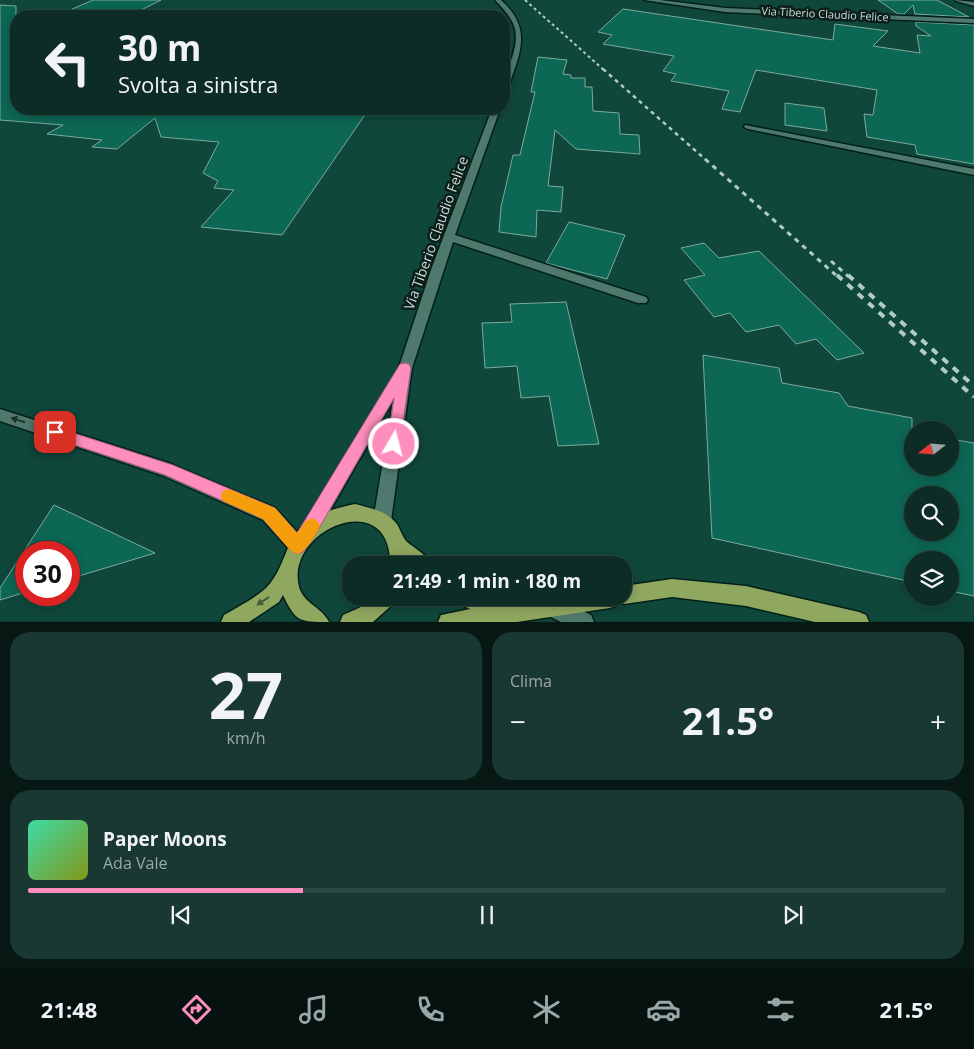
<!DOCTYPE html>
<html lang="it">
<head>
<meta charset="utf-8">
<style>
	:root { --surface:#0c2c25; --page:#1a3832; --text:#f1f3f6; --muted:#9aa7a7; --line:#2c4842; --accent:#fe8ebd }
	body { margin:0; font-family:"Open Sans",sans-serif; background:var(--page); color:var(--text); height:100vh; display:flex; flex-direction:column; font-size:19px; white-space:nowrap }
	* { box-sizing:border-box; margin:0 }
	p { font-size:16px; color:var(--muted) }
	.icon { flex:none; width:28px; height:28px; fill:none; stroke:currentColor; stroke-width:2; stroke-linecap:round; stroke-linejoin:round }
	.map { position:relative; height:622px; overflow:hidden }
	.drawer { display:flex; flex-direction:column; gap:10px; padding:10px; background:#071814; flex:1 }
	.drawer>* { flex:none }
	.top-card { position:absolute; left:10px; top:10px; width:500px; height:105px; border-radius:20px; box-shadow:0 2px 12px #0003,0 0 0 1px var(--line); background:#0c2c25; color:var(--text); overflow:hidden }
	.needle { width:32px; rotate:253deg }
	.buttons { position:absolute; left:904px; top:421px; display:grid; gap:10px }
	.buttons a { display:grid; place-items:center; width:55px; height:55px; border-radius:50%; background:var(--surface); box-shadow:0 2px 12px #0003,0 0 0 1px var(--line); font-size:25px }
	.speed { position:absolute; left:15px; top:541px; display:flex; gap:10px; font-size:25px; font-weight:700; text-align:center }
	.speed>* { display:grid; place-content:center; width:65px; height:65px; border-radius:50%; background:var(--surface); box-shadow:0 2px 12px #0003,0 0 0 1px var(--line); line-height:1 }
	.speed .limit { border:8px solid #d22; background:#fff; color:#111 }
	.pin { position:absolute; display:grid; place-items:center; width:42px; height:42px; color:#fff; margin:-21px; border-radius:10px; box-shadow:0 2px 8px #0006 }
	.me { position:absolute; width:55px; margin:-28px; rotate:8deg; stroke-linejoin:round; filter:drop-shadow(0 0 4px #0008) }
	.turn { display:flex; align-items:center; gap:18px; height:105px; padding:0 25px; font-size:22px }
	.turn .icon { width:65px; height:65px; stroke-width:2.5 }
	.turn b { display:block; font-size:35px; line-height:42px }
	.big { font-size:38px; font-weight:700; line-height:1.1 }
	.drawer .tile { flex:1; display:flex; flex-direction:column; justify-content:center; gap:8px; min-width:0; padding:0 18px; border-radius:20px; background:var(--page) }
	.drawer .dial { align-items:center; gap:0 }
	.dial b { font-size:65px; line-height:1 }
	.song { display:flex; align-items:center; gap:15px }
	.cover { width:60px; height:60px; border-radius:8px; background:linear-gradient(135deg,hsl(160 70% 55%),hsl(70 70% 35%)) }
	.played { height:5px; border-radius:2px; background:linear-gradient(90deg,var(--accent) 30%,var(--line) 30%) }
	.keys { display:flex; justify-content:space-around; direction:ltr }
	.heat { display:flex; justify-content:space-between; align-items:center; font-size:28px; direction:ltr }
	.drawer .tiles { flex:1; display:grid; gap:10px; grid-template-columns:1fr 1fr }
	.tile:last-child { grid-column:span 2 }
	.trip { position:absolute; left:342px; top:556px; width:290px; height:50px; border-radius:20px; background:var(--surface); box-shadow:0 2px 12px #0003,0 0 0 1px var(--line); font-weight:700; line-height:50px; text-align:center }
	.tab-bar { display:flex; height:80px; justify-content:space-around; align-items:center; background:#05120f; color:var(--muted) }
	.tab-bar .icon { width:35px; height:35px }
	.tab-bar .on { color:var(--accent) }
	.tab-bar b { font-size:22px; color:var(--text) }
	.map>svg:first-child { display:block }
	.built { fill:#10473b; fill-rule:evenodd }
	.building { fill:#0c6754; stroke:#7eaa9d; fill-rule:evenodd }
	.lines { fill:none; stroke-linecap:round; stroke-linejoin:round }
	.minor-casing { stroke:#012019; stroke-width:3 }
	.major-casing { stroke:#012019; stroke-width:3 }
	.minor { fill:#50796d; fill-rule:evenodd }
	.major { fill:#90a75f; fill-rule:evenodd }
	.rail-far3 { stroke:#b2cbc4; stroke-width:2; stroke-dasharray:3 3; stroke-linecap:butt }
	.rail-far2 { stroke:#b2cbc4; stroke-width:2.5; stroke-dasharray:4 4; stroke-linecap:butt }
	.rail-far1 { stroke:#b2cbc4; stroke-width:3; stroke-dasharray:5 5; stroke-linecap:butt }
	.rail { stroke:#b2cbc4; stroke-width:4; stroke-dasharray:7 7; stroke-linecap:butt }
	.oneway { fill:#1e352f }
	.oneway2 { fill:#485c39 }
	.route { fill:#fe8ebd; stroke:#a55c7b }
	.slow { fill:#f59e0b }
	.labels { text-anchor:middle; stroke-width:5; stroke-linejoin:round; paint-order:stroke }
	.far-street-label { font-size:11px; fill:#c9dfd8; stroke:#0d1e1a }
	.street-label { font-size:14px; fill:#c9dfd8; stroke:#0d1e1a }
</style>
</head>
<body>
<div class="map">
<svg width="974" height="622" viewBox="0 0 974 622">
	<rect width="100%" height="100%" fill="#103b31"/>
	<path class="built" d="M 0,0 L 974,0 L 974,621 L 0,621 ZM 16,16 L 504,16 L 504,109 L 16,109 ZM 912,430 L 950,430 L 950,468 L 912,468 ZM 912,495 L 950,495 L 950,532 L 912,532 ZM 26,552 L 69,552 L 69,595 L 26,595 ZM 912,560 L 950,560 L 950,598 L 912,598 ZM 351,565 L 624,565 L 624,598 L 351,598 Z"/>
	<g class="building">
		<path d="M 93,0 L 161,0 L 129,16 L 56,16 Z"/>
		<path d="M 878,0 L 937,0 L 969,17 L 915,14 L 913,5 L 904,14 L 898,14 Z"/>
		<path d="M 0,5 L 16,6 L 16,109 L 369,109 L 282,235 L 201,227 L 234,190 L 214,188 L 218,181 L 203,173 L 219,142 L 161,137 L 155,118 L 117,149 L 92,147 L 102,140 L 47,134 L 63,125 L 0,120 Z"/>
		<path d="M 623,9 L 833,40 L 835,24 L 888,31 L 873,46 L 920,53 L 917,35 L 931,36 L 916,26 L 916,22 L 974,25 L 974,164 L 917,154 L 915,145 L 867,137 L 864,114 L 873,115 L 877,90 L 756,70 L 740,112 L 722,109 L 729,91 L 671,81 L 676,74 L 663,71 L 674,56 L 603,44 L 612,35 L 598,32 Z"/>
		<path d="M 538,57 L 567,60 L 563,74 L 571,75 L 571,78 L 585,78 L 585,87 L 592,87 L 593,111 L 619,113 L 620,134 L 639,135 L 640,154 L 576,149 L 555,130 L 548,186 L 563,187 L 561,212 L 537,210 L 536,237 L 499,232 L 501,207 L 513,155 L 520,155 L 535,92 L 531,92 Z"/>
		<path d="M 785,103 L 824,108 L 827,131 L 785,125 Z"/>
		<path d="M 569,222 L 625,235 L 607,279 L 546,263 Z"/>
		<path d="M 704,243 L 719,258 L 759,251 L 864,353 L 837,360 L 816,339 L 796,344 L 779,325 L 746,332 L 730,313 L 714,317 L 684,280 L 705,275 L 681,248 Z"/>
		<path d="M 566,302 L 599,444 L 558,446 L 549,396 L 521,398 L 517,366 L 485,368 L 482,323 L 512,322 L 510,304 Z"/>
		<path d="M 703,355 L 779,368 L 782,383 L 839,393 L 848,406 L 912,418 L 912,468 L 950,468 L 950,439 L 974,443 L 974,596 L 950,591 L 950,560 L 912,560 L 912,582 L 712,538 ZM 912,495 L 950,495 L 950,532 L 912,532 Z"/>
		<path d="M 54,505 L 155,553 L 69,579 L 69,552 L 26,552 L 26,592 L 0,600 L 0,588 Z"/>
	</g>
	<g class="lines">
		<g class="minor-casing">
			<g id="minor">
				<path d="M 495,0 L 501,0 C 533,29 520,53 508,88 L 504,90 C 503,80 506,73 510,64 C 521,32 517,23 495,0 Z"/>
				<path d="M 644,0 L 660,0 L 725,8 L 974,19 L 974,23 L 725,12 Z"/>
				<path d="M 955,0 L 974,2 L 974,6 L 956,1 Z"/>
				<path d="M 492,109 L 500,109 L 455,235 L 646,297 L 648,300 L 646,303 L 638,303 L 453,242 L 412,368 L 391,521 L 388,527 L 382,529 L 376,527 L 373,521 L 393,401 L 316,535 L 310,537 L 304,535 L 301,529 L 304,523 L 398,370 L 432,267 Z"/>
				<path d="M 745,125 L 974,169 L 974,175 L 748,129 L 744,127 Z"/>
				<path d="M 0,409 L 168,463 L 275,508 L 304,540 L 307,546 L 304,552 L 298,555 L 292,552 L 263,520 L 164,476 L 0,421 Z"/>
				<path d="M 554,598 L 591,615 L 594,622 L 561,622 L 547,615 L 544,608 L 547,601 Z"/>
			</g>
		</g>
		<g class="major-casing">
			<g id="major">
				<path d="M 355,504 C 370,508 387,511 397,524 C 400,529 402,536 406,541 C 415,549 427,554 431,565 L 390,565 C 392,485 284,529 299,587 C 304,604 322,607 329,622 C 299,622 296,622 283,595 L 279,602 L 249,622 L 221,622 L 224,615 C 237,607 254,599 266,588 C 279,575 283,558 291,541 C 304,517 330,509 355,504 Z"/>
				<path d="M 672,579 L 746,586 L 859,612 L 866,615 L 869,622 L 815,622 L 746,606 L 672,597 L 624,604 L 618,602 L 617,605 L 610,608 L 517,622 L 438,622 L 441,615 L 470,609 L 462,605 L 460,598 L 488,598 L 501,604 L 548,598 L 624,598 L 624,586 Z"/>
				<path d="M 372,598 L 395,598 L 392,605 L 373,622 L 340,622 L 343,615 L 361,607 Z"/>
			</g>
		</g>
		<use href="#minor" class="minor"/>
		<use href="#major" class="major"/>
		<path class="rail-far3" d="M 525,0 L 604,70"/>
		<path class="rail-far2" d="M 603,69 L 706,160"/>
		<g class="rail-far1">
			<path d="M 705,159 L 838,277"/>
			<path d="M 831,261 L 849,277"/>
		</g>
		<g class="rail">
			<path d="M 837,275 L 974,397"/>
			<path d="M 848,275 L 974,386"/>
		</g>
	</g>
	<defs><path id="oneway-solid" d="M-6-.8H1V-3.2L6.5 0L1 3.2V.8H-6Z" transform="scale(1.25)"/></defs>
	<use class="oneway" href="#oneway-solid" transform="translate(18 420) rotate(-162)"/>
	<use class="oneway2" href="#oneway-solid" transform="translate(263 601) rotate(147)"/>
	<path class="route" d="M 405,363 L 409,364 L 411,368 L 399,449 L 394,450 L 389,449 L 387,444 L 394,398 L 314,537 L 303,552 L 298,554 L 292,552 L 263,519 L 165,475 L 50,437 L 48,432 L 50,428 L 55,427 L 173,465 L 275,508 L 297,533 L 400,364 Z"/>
	<path class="slow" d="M 229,489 L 275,508 L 297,533 L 306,521 L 312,518 L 317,521 L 320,526 C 315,536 307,550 298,554 L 292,552 L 263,519 L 223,501 L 221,496 L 223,491 Z"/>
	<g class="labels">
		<g class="far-street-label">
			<text transform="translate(825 14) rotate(3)" y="4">Via Tiberio Claudio Felice</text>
		</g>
		<g class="street-label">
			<text transform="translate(436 233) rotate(-70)" y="5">Via Tiberio Claudio Felice</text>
		</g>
	</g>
</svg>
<div class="buttons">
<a><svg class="needle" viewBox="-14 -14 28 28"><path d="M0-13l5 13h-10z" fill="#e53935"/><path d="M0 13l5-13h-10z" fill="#9aa7a7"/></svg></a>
<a><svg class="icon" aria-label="search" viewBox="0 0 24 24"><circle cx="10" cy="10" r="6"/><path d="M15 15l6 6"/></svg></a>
<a><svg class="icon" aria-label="layers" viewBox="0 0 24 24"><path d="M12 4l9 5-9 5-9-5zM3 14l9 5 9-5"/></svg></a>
</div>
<div class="speed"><div class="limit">30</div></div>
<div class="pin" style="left:55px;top:432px;background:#d93025"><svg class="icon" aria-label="arrive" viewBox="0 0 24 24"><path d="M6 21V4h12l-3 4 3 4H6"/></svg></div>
<svg class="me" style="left:394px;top:444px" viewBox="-20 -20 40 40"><circle r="17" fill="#fe8ebd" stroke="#fff" stroke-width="3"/><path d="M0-11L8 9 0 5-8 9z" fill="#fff"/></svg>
<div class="trip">21:49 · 1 min · 180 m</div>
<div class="top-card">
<div class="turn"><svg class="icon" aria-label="left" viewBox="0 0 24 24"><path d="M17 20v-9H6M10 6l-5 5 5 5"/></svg><div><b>30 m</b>Svolta a sinistra</div></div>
</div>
</div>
<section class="drawer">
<div class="tiles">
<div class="tile dial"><b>27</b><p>km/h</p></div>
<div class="tile"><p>Clima</p>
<div class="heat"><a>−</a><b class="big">21.5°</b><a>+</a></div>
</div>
<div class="tile">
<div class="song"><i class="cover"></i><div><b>Paper Moons</b><p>Ada Vale</p></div></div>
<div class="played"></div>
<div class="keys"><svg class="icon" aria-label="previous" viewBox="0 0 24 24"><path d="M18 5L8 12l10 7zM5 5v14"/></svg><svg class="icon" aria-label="pause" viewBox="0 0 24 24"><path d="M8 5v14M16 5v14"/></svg><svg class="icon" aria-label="next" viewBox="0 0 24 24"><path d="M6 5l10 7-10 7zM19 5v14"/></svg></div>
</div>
</div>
</section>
<nav class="tab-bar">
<b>21:48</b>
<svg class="icon on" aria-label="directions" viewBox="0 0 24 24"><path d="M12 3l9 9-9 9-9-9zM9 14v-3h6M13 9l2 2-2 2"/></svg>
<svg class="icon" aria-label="music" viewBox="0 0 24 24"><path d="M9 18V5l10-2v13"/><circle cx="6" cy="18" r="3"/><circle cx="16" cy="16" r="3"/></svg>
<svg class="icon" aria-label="phone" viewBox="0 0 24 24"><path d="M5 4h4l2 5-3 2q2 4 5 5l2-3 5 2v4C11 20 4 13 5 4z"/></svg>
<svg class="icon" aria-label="climate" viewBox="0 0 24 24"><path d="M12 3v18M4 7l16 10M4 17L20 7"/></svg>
<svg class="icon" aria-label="car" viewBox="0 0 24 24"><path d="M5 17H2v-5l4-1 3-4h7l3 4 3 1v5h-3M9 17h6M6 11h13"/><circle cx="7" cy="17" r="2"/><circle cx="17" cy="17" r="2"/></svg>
<svg class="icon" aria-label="filters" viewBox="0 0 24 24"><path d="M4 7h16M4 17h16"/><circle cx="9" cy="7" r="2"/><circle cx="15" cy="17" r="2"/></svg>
<b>21.5°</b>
</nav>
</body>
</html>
